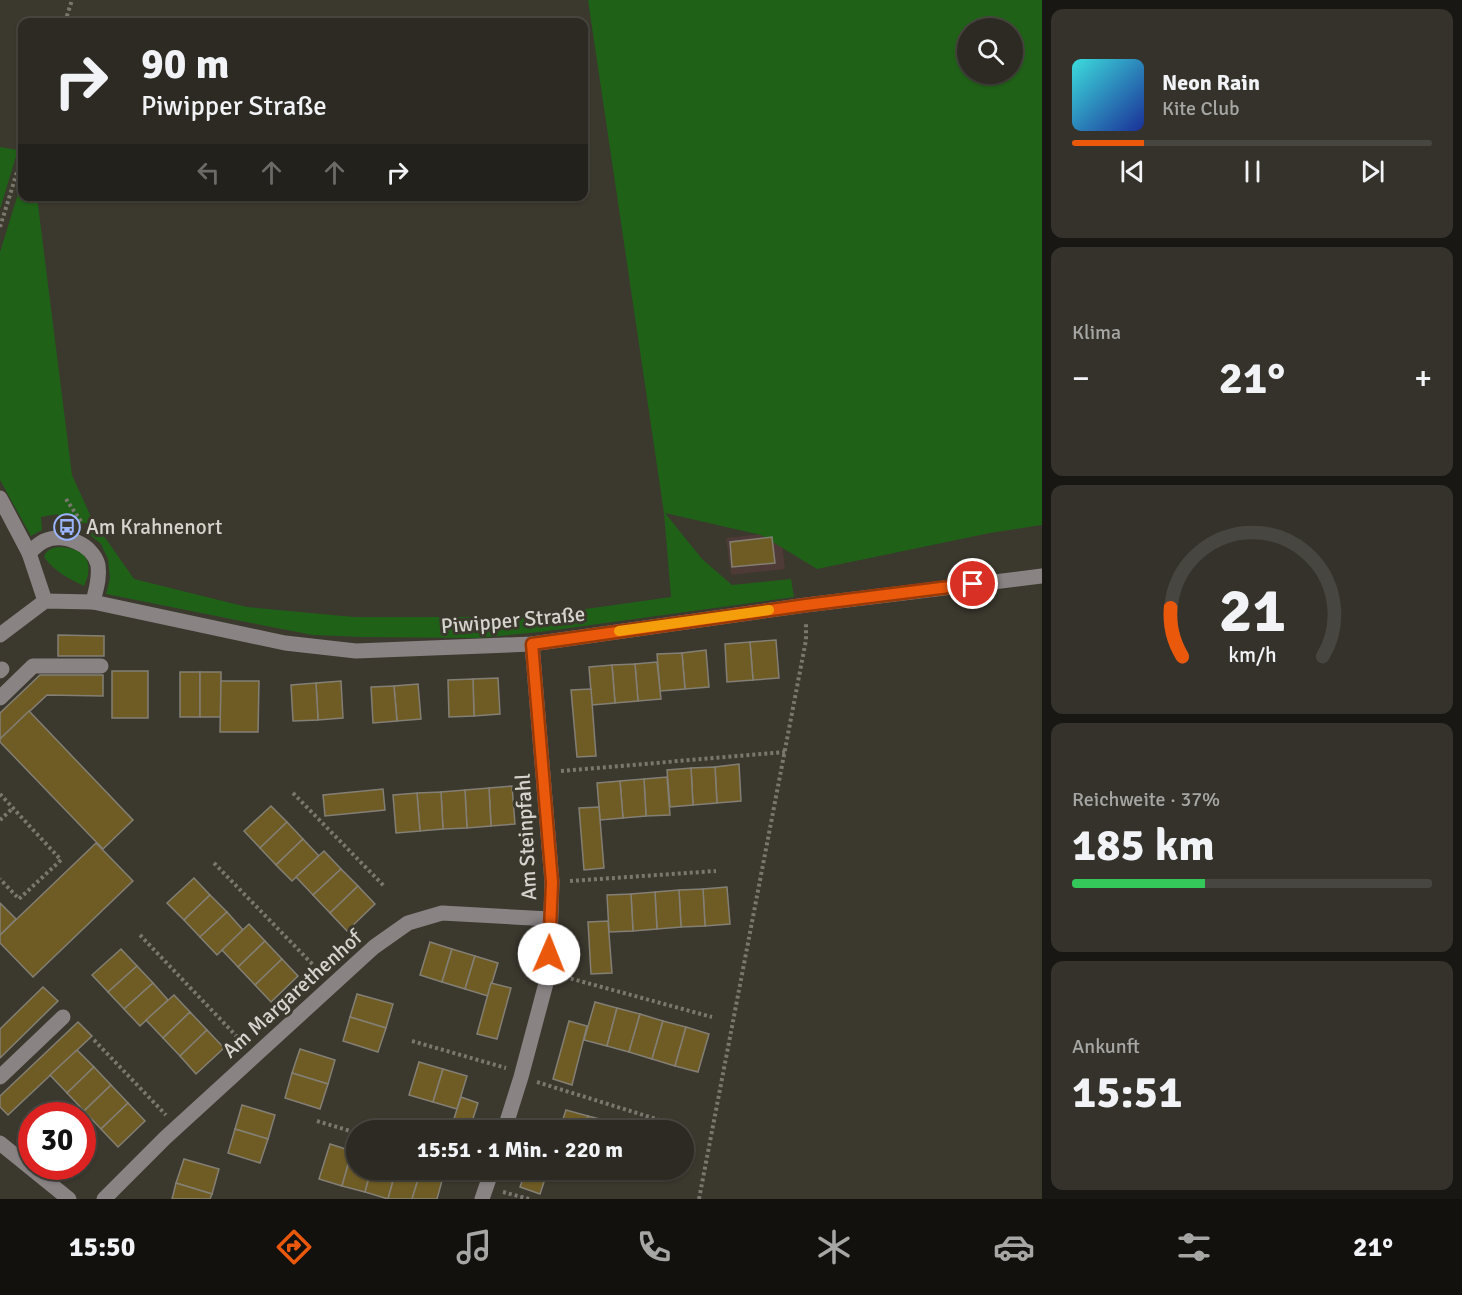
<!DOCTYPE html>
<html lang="de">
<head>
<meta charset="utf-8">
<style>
	:root { --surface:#2c2a22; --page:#34322a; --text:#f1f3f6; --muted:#a6a7a5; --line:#484640; --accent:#ea580c }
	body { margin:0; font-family:Signika,sans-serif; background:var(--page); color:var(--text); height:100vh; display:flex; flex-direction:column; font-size:22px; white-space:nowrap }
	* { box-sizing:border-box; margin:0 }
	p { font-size:20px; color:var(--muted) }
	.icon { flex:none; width:33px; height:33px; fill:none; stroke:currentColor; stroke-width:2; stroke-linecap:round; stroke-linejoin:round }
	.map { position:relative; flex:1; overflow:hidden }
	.panel { display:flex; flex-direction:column; gap:9px; padding:9px; background:#181713; width:420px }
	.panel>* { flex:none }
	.banner { position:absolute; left:18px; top:18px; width:570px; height:183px; border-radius:12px; box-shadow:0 2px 4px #0004,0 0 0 2px var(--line); background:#2c2a22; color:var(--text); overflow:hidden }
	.controls { position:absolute; left:957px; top:18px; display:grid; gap:12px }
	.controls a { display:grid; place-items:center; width:66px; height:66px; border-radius:50%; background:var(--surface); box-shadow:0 2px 4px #0004,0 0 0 2px var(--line); font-size:30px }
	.speed { position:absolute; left:18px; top:1102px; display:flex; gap:12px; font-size:30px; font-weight:700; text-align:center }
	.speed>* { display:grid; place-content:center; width:78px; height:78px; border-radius:50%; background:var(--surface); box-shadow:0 2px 4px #0004,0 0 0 2px var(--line); line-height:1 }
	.speed .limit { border:9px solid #d22; background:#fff; color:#111 }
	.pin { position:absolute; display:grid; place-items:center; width:51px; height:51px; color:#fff; margin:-26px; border:3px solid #fff; border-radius:50%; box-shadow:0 2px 6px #0007 }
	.me { position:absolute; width:66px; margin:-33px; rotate:1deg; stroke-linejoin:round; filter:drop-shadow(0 0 4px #0008) }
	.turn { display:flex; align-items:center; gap:21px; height:126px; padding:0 24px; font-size:27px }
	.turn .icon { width:78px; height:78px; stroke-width:2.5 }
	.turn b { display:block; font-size:42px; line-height:51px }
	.lanes { display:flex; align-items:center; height:57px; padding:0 24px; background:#0003; justify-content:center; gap:30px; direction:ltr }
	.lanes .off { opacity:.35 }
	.big { font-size:45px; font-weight:700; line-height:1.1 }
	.panel .widget { flex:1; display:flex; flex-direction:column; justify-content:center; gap:9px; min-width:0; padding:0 21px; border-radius:12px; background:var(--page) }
	.panel .dial { align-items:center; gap:0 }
	.dial svg { height:156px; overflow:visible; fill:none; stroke:var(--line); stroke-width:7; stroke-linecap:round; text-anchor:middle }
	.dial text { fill:var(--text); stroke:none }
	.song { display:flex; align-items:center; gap:18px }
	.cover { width:72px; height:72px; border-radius:9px; background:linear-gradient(135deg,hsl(180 70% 55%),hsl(230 70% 35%)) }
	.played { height:6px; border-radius:3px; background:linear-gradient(90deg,var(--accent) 20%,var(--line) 20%) }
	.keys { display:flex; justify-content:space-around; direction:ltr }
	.heat { display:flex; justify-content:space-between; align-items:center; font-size:33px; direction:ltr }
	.charge { height:9px; border-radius:4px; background:linear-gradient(90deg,#34c759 37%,var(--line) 0) }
	.trip { position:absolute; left:346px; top:1120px; width:348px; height:60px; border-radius:30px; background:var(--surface); box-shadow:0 2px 4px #0004,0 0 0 2px var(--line); font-weight:700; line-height:60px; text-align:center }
	.tab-bar { display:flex; height:96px; justify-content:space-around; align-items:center; background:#12110e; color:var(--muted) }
	.tab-bar .icon { width:42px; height:42px }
	.tab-bar .on { color:var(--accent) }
	.tab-bar b { font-size:27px; color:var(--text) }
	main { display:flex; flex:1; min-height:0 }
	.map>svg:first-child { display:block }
	.industrial { fill:#4e3a36 }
	.green { fill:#206118; fill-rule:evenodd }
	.building { fill:#6f5c25; stroke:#837f74; stroke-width:1.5 }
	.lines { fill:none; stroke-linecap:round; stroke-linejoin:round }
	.path { stroke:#7a776f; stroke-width:4; stroke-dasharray:3 3; stroke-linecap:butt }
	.minor { stroke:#898384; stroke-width:15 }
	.route-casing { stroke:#983908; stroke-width:15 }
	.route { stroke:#ea580c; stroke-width:10 }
	.slow { stroke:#f59e0b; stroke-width:10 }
	.labels { text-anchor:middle; stroke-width:6; stroke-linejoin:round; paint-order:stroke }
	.poi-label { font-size:21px; fill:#d6d4ce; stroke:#3b382e; text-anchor:start }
	.street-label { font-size:21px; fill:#d6d4ce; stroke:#3b382e }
</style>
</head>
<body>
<main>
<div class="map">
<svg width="1042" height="1199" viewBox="0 0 1042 1199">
	<rect width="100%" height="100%" fill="#3b382e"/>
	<path class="industrial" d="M 781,532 L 785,569 L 731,575 L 726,538 Z"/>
	<g class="green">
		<path d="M 588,0 L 1042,0 L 1042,525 L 990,533 L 817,569 L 761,535 L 665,513 L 702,559 L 732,585 L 791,579 L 794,597 L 540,632 L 478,638 L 362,637 L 313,635 L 261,625 L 106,594 L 110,578 L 108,559 L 101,544 L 89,534 L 90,528 L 86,523 L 60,521 L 58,514 L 41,517 L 42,530 L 31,536 L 0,480 L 0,252 L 22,181 L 22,196 L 37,197 L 72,475 L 92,519 L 134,579 L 247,607 L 354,617 L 529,617 L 671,597 L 664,513 ZM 968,28 L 1012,28 L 1012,74 L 968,74 Z"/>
		<path d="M 0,147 L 18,150 L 0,209 Z"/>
		<path d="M 59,547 C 86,548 95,562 84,586 C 69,579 54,571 44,557 C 47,549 52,548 59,547 Z"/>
	</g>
	<g class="building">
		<path d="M 772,537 L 775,563 L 732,567 L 730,542 Z"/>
		<path d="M 58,635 L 104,636 L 104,656 L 58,656 Z"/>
		<path d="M 776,640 L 779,678 L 753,680 L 750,642 Z"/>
		<path d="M 750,642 L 753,680 L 727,682 L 725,644 Z"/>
		<path d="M 706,650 L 709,687 L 685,689 L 682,653 Z"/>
		<path d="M 682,653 L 685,689 L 660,691 L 657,654 Z"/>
		<path d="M 657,662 L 661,699 L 638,701 L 635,664 Z"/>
		<path d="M 635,664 L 638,701 L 615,703 L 612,665 Z"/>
		<path d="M 612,665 L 615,703 L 592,705 L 589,667 Z"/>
		<rect x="112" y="671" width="36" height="47"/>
		<rect x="180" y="672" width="20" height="45"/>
		<rect x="200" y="672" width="21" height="45"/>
		<path d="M 40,675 L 103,675 L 103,696 L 47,695 L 0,739 L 0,713 Z"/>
		<path d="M 498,678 L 500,714 L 474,716 L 473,679 Z"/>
		<path d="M 473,679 L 474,716 L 449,717 L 448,680 Z"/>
		<path d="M 221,681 L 259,681 L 258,732 L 220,732 Z"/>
		<path d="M 341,681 L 343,718 L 318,720 L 316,683 Z"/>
		<path d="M 316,683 L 318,720 L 293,721 L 291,685 Z"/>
		<path d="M 418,684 L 421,719 L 397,721 L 394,686 Z"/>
		<path d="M 394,686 L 397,721 L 373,723 L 371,687 Z"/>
		<path d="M 591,689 L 596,756 L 577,757 L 571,690 Z"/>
		<path d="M 29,711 L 133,820 L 103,849 L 0,742 L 0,739 Z"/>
		<path d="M 739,764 L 741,801 L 717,803 L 715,767 Z"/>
		<path d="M 715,767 L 717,803 L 693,805 L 691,768 Z"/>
		<path d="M 691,768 L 693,805 L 670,807 L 667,770 Z"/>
		<path d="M 667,777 L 670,815 L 646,816 L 644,779 Z"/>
		<path d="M 644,779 L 646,816 L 623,818 L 620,781 Z"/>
		<path d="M 620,781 L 623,818 L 600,820 L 597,783 Z"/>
		<path d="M 512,786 L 515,824 L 491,826 L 489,788 Z"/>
		<path d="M 489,788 L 491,826 L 467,828 L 465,790 Z"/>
		<path d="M 383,789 L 385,810 L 325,816 L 323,795 Z"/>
		<path d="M 465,790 L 467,828 L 443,829 L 441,792 Z"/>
		<path d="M 441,792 L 443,829 L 420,831 L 417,793 Z"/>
		<path d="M 417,793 L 420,831 L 396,833 L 393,795 Z"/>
		<path d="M 271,806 L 287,822 L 260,848 L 244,831 Z"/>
		<path d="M 599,807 L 604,868 L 584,870 L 579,808 Z"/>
		<path d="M 287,822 L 303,839 L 276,865 L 260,848 Z"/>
		<path d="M 303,839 L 319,856 L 292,881 L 276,865 Z"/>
		<path d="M 96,843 L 133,881 L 33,977 L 0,943 L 0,935 Z"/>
		<path d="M 324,851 L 341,869 L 313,895 L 296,877 Z"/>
		<path d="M 341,869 L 358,886 L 330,913 L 313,895 Z"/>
		<path d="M 194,878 L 210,895 L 184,920 L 167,903 Z"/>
		<path d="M 358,886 L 375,904 L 347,931 L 330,913 Z"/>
		<path d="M 727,887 L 730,924 L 705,926 L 703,889 Z"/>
		<path d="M 703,889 L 705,926 L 681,927 L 679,890 Z"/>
		<path d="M 679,890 L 681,927 L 657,929 L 655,892 Z"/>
		<path d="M 655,892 L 657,929 L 633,931 L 631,894 Z"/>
		<path d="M 631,894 L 633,931 L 609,932 L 607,895 Z"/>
		<path d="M 210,895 L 227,912 L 200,937 L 184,920 Z"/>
		<path d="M 0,903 L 16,919 L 0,935 Z"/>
		<path d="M 227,912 L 243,930 L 217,955 L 200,937 Z"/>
		<path d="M 608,921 L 612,973 L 591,974 L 588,922 Z"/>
		<path d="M 249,924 L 265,941 L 238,967 L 222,950 Z"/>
		<path d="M 265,941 L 282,959 L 255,985 L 238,967 Z"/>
		<path d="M 430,942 L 452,949 L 442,982 L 420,975 Z"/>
		<path d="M 121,949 L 137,966 L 108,992 L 92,975 Z"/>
		<path d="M 452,949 L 475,956 L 465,989 L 442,982 Z"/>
		<path d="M 475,956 L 498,963 L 488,996 L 465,989 Z"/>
		<path d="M 282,959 L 298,976 L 271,1002 L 255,985 Z"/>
		<path d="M 137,966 L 153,983 L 124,1009 L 108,992 Z"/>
		<path d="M 153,983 L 168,1000 L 140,1026 L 124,1009 Z"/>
		<path d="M 491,983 L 511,988 L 497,1039 L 477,1034 Z"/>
		<path d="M 43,987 L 58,1001 L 0,1058 L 0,1029 Z"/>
		<path d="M 357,994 L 393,1004 L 386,1028 L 350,1017 Z"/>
		<path d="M 174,995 L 190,1012 L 163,1038 L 146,1020 Z"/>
		<path d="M 595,1002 L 617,1008 L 607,1046 L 584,1040 Z"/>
		<path d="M 617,1008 L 640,1014 L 629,1052 L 607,1046 Z"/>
		<path d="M 190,1012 L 207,1030 L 180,1056 L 163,1038 Z"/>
		<path d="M 640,1014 L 663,1021 L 652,1059 L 629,1052 Z"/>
		<path d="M 350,1017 L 386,1028 L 378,1052 L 343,1041 Z"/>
		<path d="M 569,1021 L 587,1026 L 572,1085 L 553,1079 Z"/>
		<path d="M 663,1021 L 686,1027 L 675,1066 L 652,1059 Z"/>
		<path d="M 78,1022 L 92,1036 L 8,1115 L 0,1107 L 0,1096 Z"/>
		<path d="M 686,1027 L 709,1034 L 698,1072 L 675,1066 Z"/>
		<path d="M 207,1030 L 224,1048 L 196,1074 L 180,1056 Z"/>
		<path d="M 300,1049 L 335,1060 L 328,1084 L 292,1073 Z"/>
		<path d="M 77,1050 L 94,1067 L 67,1093 L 50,1075 Z"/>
		<path d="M 419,1062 L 443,1069 L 433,1102 L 409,1095 Z"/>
		<path d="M 94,1067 L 111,1085 L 84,1111 L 67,1093 Z"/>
		<path d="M 443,1069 L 467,1076 L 457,1109 L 433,1102 Z"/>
		<path d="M 292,1073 L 328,1084 L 320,1109 L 285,1098 Z"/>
		<path d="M 111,1085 L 128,1103 L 101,1129 L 84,1111 Z"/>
		<path d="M 461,1097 L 478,1103 L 469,1131 L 450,1131 Z"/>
		<path d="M 128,1103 L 145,1121 L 118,1147 L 101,1129 Z"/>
		<path d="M 242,1105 L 275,1115 L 268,1139 L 235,1129 Z"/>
		<path d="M 566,1110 L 588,1116 L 584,1131 L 559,1131 Z"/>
		<path d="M 588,1116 L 611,1122 L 608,1131 L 584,1131 Z"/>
		<path d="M 611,1122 L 633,1129 L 632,1131 L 608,1131 Z"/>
		<path d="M 235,1129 L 268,1139 L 260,1163 L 228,1153 Z"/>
		<path d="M 330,1144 L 352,1151 L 342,1186 L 319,1179 Z"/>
		<path d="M 352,1151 L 357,1152 L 357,1170 L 371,1170 L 365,1192 L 342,1186 Z"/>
		<path d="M 184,1159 L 219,1169 L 212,1194 L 176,1183 Z"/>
		<path d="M 371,1170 L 396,1170 L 388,1199 L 365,1192 Z"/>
		<path d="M 396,1170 L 421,1170 L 412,1199 L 388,1199 Z"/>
		<path d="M 421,1170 L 443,1177 L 437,1199 L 412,1199 Z"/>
		<path d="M 526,1170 L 548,1170 L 540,1194 L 520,1187 Z"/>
		<path d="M 645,1170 L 670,1170 L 668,1177 Z"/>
		<path d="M 176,1183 L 212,1194 L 210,1199 L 172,1199 Z"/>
	</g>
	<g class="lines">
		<g class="path">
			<path d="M 65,22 L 72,0"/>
			<path d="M 0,227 L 22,156"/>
			<path d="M 66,499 L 82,523"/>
			<path d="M 561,771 L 785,752"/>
			<path d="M 293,793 L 384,886"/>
			<path d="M 0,794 L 61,860 L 19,899 L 0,879"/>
			<path d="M 0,820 L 13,808"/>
			<path d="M 214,863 L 320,972"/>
			<path d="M 570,881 L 716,871"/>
			<path d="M 140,935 L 243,1043"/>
			<path d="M 565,977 L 712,1017"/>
			<path d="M 94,1040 L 166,1115"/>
			<path d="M 412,1041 L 506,1068"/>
			<path d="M 537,1082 L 685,1128"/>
			<path d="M 317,1121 L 357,1133"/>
			<path d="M 503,1192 L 529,1199"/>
			<path d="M 699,1199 L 806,640 L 806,624"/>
		</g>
		<g class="minor">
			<path d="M 0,498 L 29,553 L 45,601"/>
			<path d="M 29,553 C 34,548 38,544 44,541 C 63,532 93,544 98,565 C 100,578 96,589 93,602"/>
			<path d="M 0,635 L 45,601 L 93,602 L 285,643 L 356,651 L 532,644 L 806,605 L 1042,576"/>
			<path d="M 0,671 L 2,669"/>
			<path d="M 0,698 L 33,666 L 101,666"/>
			<path d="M 0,1077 L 63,1017"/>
			<path d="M 504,1131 L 521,1077 L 549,972 L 552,882 L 532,644"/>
			<path d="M 0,1143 L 69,1199"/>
			<path d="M 104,1199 L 165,1138 L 374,947 L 408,923 L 442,913 L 550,919"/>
			<path d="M 482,1199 L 492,1170"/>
		</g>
	</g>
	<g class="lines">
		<g class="route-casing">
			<path id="route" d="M 549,954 L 552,882 L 532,644 L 806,605 L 973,584"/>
		</g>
		<use href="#route" class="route"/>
		<path class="slow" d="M 619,631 L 769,610"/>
	</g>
	<defs>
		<g id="bus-ring" transform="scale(1.35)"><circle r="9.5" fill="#3b382e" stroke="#9ab5fd" stroke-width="1.5"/><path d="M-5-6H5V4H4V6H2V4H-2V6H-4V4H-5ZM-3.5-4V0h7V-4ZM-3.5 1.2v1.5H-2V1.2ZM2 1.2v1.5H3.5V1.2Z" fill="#9ab5fd"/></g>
	</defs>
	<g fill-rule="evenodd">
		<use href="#bus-ring" x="67" y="527"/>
	</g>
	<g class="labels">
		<g class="poi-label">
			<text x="86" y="534">Am Krahnenort</text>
		</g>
		<g class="street-label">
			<text transform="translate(513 620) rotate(-5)" y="7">Piwipper Straße</text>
			<text transform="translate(526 837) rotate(-93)" y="7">Am Steinpfahl</text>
			<text transform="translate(292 994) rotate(-42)" y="7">Am Margarethenhof</text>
		</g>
	</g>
</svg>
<div class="controls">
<a><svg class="icon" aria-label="search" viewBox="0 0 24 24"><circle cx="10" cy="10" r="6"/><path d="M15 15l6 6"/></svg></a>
</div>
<div class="speed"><div class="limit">30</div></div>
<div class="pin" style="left:973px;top:584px;background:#d93025"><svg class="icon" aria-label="arrive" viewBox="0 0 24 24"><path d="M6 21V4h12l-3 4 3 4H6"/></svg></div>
<svg class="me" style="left:549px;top:954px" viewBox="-20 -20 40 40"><circle r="19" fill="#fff"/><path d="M0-13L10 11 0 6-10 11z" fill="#ea580c"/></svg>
<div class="trip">15:51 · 1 Min. · 220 m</div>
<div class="banner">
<div class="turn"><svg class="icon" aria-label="right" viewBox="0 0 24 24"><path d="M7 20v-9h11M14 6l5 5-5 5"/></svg><div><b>90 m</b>Piwipper Straße</div></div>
<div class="lanes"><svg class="icon off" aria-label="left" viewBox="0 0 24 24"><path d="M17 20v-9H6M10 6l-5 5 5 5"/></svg><svg class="icon off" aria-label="ahead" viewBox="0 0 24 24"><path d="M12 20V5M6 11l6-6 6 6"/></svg><svg class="icon off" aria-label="ahead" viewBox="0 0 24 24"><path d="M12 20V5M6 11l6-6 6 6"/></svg><svg class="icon" aria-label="right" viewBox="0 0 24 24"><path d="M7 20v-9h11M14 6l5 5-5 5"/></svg></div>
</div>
</div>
<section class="panel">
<div class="widget">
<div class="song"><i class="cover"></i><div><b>Neon Rain</b><p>Kite Club</p></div></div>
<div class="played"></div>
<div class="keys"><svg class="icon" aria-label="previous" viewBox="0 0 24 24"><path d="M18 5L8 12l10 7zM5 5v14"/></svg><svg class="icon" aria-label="pause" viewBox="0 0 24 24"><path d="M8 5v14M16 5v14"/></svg><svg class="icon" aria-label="next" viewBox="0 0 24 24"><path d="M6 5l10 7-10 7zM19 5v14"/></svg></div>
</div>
<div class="widget"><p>Klima</p>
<div class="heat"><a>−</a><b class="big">21°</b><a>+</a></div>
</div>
<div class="widget dial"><svg viewBox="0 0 100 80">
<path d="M14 69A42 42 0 1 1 86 69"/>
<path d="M14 69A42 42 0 0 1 8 44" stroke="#ea580c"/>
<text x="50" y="56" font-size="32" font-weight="700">21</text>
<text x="50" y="72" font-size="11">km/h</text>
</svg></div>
<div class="widget"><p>Reichweite · 37%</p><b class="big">185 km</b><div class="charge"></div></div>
<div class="widget"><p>Ankunft</p><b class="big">15:51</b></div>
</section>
</main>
<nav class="tab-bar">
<b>15:50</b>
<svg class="icon on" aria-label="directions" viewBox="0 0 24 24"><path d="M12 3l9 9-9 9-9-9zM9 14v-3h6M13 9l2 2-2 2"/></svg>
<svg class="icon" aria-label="music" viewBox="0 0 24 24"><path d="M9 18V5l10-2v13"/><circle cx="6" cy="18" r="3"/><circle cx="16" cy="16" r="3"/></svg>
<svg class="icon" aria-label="phone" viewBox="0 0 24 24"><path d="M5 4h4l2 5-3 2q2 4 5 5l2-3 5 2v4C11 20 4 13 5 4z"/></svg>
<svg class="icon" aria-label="climate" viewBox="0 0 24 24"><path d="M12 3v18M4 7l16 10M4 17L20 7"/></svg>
<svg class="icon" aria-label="car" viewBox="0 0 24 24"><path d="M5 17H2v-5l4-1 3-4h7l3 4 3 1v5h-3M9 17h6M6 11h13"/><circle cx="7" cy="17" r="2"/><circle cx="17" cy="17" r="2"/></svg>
<svg class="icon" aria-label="filters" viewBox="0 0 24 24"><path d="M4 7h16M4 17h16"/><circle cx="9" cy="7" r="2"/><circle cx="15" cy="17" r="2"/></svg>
<b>21°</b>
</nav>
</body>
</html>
